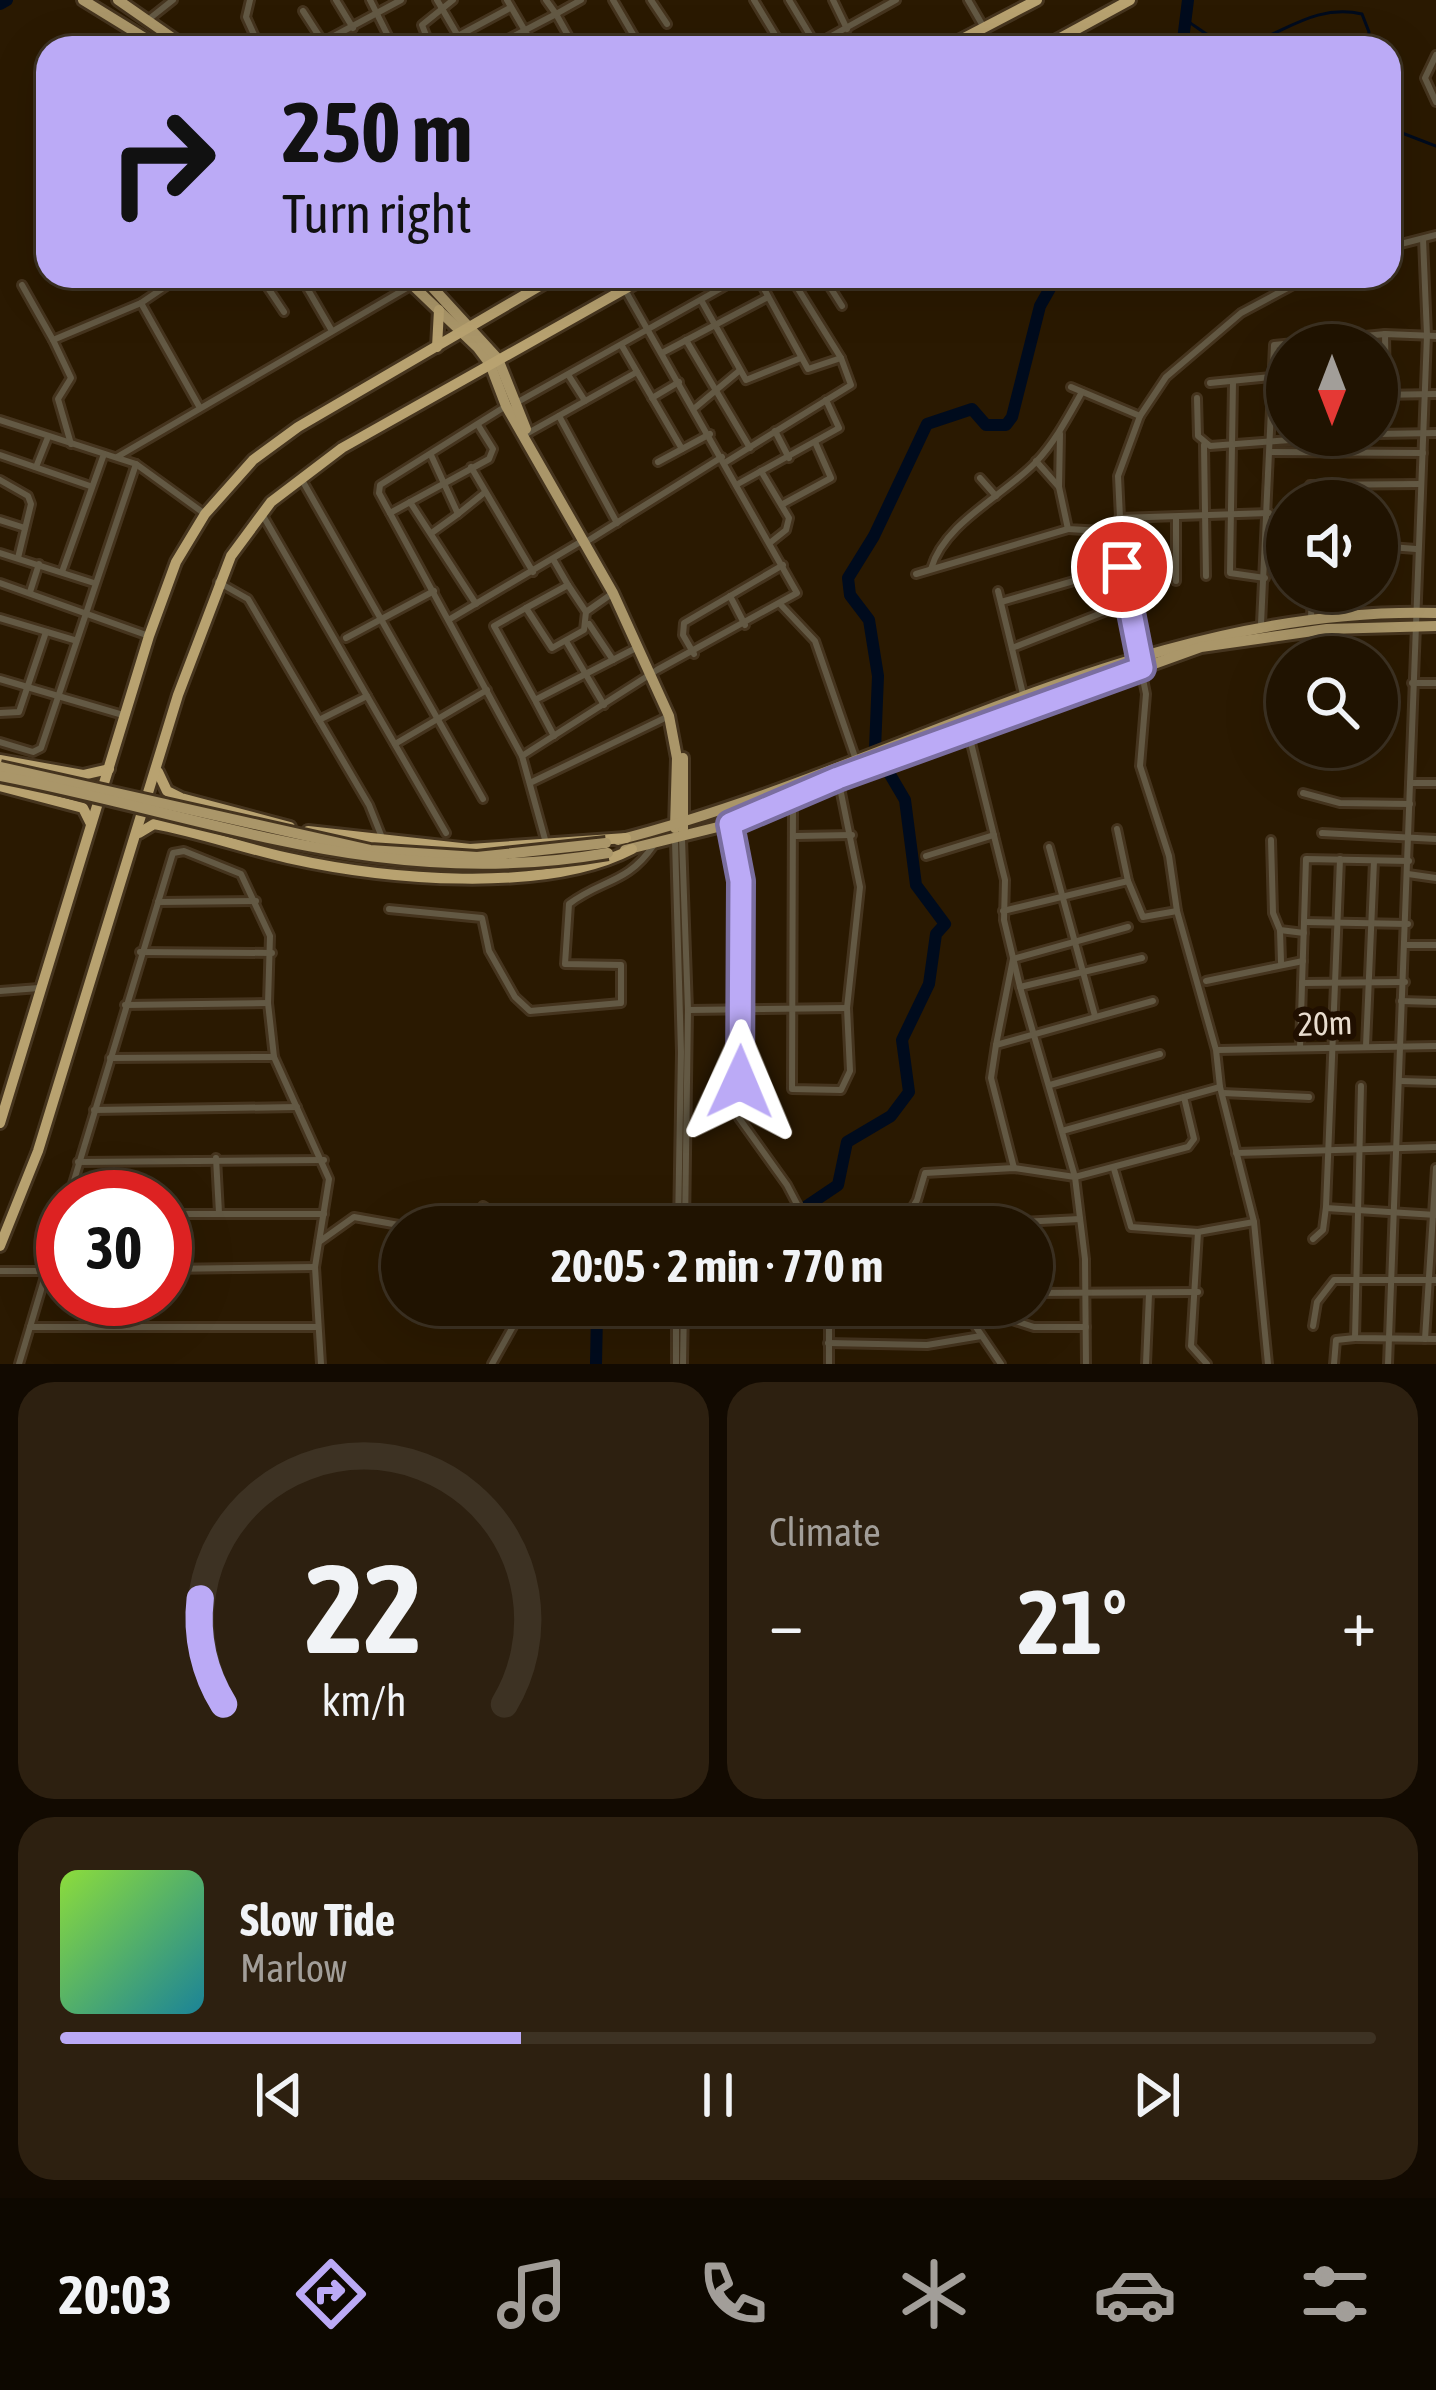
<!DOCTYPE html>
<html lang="en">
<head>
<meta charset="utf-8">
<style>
	:root { --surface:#201301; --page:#2d2010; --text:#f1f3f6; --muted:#a29e99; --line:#3d3223; --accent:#bbaaf6 }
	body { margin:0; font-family:"Asap Condensed",sans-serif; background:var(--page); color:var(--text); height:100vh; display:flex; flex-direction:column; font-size:45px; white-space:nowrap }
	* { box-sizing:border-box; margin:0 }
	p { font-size:39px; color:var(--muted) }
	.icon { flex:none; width:66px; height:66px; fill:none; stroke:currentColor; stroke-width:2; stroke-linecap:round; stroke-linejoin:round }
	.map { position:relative; height:1364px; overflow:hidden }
	.details { display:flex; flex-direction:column; gap:18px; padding:18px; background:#120a01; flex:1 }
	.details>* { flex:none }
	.banner { position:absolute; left:36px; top:36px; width:1365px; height:252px; border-radius:36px; box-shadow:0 12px 48px #0002,0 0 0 3px var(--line); background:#bbaaf6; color:#111; overflow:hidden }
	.needle { width:78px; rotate:180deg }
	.buttons { position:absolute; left:1266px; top:324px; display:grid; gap:24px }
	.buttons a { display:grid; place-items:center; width:132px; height:132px; border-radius:50%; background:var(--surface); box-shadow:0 12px 48px #0002,0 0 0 3px var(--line); font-size:60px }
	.speed { position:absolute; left:36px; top:1170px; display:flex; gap:24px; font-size:60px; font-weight:700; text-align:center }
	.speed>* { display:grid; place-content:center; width:156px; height:156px; border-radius:50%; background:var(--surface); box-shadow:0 12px 48px #0002,0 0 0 3px var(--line); line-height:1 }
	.speed .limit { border:18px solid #d22; background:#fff; color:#111 }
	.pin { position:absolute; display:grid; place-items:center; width:102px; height:102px; color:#fff; margin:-51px; border:6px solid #fff; border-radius:50%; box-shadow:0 3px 12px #0007 }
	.me { position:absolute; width:132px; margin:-66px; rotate:1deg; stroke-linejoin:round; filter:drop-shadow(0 0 9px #0008) }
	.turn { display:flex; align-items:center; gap:42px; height:252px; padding:0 48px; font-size:54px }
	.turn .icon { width:156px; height:156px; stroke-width:2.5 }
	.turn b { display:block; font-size:84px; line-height:102px }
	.big { font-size:90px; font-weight:700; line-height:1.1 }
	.details .tile { flex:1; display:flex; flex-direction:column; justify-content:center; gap:18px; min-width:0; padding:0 42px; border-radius:36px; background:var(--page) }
	.details .dial { align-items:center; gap:0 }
	.dial svg { height:312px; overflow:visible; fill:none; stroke:var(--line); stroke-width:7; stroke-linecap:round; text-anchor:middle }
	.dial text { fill:var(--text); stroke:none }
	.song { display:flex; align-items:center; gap:36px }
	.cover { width:144px; height:144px; border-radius:18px; background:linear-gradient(135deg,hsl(90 70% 55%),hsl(190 70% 35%)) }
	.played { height:12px; border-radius:6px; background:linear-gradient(90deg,var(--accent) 35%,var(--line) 35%) }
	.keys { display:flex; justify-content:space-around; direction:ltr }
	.heat { display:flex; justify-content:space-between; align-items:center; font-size:66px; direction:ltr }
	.details .tiles { flex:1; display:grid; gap:18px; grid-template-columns:1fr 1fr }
	.tile:last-child { grid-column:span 2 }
	.trip { position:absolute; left:381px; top:1206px; width:672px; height:120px; border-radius:60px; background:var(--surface); box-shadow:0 12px 48px #0002,0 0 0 3px var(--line); font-weight:700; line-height:120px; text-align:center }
	.tabs { display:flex; height:192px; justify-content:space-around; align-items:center; background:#0d0800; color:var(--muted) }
	.tabs .icon { width:84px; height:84px }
	.tabs .current { color:var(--accent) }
	.tabs b { font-size:54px; color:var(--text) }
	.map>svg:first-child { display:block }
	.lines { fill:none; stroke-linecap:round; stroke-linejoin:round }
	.stream { stroke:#000b1d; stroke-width:3 }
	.river { stroke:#000b1d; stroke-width:12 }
	.minor-casing { stroke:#45341e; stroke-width:12 }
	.primary-casing { stroke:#45341e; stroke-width:16 }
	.trunk-casing { stroke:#45341e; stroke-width:16 }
	.minor { stroke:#635944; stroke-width:6 }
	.primary { stroke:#aa9669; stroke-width:10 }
	.trunk { stroke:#b8a270; stroke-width:10 }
	.primary-bridge-casing { stroke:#45341e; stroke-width:16; stroke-linecap:butt }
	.primary-bridge { stroke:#aa9669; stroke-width:10 }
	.route-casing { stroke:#7a6ea0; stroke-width:30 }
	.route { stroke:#bbaaf6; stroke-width:21 }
	.labels { text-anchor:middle; stroke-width:12; stroke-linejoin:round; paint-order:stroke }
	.street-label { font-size:33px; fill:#e9ddcf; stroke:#200f00 }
</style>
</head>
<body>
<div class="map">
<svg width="1436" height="1364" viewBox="0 0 1436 1364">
	<rect width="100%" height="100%" fill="#2a1901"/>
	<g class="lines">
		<g class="stream">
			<path d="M 1187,21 C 1197,27 1209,37 1220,42 C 1263,58 1300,0 1362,14 L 1369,32 L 1366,48"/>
			<path d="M 1389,128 L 1436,146"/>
		</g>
		<g class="river">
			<path d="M 0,4 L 7,0"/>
			<path d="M 1182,48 L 1188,0"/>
			<path d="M 765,1227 L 765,1220 L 798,1212 L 838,1185 L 847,1142 L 891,1116 L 909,1092 L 902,1040 L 929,984 L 936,934 L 945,924 L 916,885 L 905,800 L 875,749 L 878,676 L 869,620 L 850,595 L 848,578 L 874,536 L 927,424 L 972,409 L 986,425 L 1006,425 L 1012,417 L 1040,306 L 1057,276"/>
			<path d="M 596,1364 L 597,1312 L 605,1305"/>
		</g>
		<g class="minor-casing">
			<g id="minor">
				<path d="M 250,0 L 246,17 L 260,48"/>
				<path d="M 336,0 L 353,28"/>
				<path d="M 370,0 L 390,40 L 387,48"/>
				<path d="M 437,0 L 465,48"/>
				<path d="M 507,0 L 535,48"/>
				<path d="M 546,0 L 556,14 L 581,0"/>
				<path d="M 613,0 L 641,48"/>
				<path d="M 651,0 L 667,24"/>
				<path d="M 754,0 L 783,48"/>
				<path d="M 789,0 L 816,45"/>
				<path d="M 833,0 L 847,29"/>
				<path d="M 968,0 L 983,26"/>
				<path d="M 303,11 L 323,42"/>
				<path d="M 149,19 L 173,0"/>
				<path d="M 458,36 L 510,8"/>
				<path d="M 327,48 L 323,42 L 401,0"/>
				<path d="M 431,48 L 422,25 L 453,0"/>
				<path d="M 491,48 L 556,14 L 575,48"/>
				<path d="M 753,48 L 775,35"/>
				<path d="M 810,48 L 896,0"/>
				<path d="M 1436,55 L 1425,78 L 1436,102"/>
				<path d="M 1389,247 L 1436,235"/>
				<path d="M 181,276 L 141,303 L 200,408"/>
				<path d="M 260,276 L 284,312"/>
				<path d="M 300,276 L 332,331"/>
				<path d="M 757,276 L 808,369 L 841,358"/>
				<path d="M 823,276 L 842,306"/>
				<path d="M 863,276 L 864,277"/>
				<path d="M 22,285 L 53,340"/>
				<path d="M 701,300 L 746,380 L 801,358"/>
				<path d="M 1385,334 L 1386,395"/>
				<path d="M 686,340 L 750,448"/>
				<path d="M 622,346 L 682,449"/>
				<path d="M 662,353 L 768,297"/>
				<path d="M 569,376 L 585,401"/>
				<path d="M 1233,381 L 1230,573 L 1265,578"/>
				<path d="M 1210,383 L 1271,377"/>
				<path d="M 1071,387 L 1140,416"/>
				<path d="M 1377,395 L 1436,394"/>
				<path d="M 652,398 L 679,382"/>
				<path d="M 1197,398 L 1198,436 L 1210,446 L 1357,435"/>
				<path d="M 516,403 L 743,276"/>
				<path d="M 506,406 L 380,485 L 379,493 L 522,756 L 546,843"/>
				<path d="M 696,407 L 739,371"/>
				<path d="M 559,416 L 617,523"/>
				<path d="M 0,420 L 136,464 L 205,514"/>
				<path d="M 775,431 L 789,458"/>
				<path d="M 528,433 L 637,372"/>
				<path d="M 1377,434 L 1436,433"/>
				<path d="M 71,444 L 58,399 L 71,378 L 53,340 L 141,303"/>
				<path d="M 1204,445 L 1206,576"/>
				<path d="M 1271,452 L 1423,453"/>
				<path d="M 1362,452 L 1362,435"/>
				<path d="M 0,455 L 90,486"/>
				<path d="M 431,455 L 458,514 L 484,493"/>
				<path d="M 117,457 L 412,285"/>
				<path d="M 1036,461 L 1059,487 L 1068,529 L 1119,532"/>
				<path d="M 658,462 L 710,434"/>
				<path d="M 726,462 L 851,385 L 841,358 L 790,276"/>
				<path d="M 36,467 L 48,437"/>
				<path d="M 471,467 L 533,572"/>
				<path d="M 761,471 L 789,518 L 786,530 L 771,542"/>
				<path d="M 980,478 L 996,496"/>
				<path d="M 0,480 L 28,496 L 31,504 L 18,558"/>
				<path d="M 302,480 L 483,799"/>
				<path d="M 736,485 L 839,428 L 826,400"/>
				<path d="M 1059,487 L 1060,434"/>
				<path d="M 1311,501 L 1310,485 L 1421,484"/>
				<path d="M 410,502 L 476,604"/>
				<path d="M 783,504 L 831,478 L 815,442"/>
				<path d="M 390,513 L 489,459 L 493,449 L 478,425"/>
				<path d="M 262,514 L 446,833"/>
				<path d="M 1119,518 L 1269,513"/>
				<path d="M 0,520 L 25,528"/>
				<path d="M 433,532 L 458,514"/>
				<path d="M 589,540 L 722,457"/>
				<path d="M 1377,546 L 1416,549"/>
				<path d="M 0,553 L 94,583"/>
				<path d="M 553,559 L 568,585"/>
				<path d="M 931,569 C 944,523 1003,496 1035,463 C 1055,442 1068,417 1082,392"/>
				<path d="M 62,572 L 104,454"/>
				<path d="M 916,574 L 1068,529"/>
				<path d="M 1176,581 L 1176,518"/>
				<path d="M 218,582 L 248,599 L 369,805 L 383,840"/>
				<path d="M 0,583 L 149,636"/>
				<path d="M 998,591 L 1023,694"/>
				<path d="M 30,592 L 39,564"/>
				<path d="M 730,596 L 745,625"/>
				<path d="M 1001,602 L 1122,567"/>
				<path d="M 781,605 L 815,641 L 856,760"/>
				<path d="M 526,608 L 494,626 L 535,700 L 636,648"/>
				<path d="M 586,612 L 568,585 L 526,608 L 552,648 L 584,630 L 586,612 L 613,593"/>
				<path d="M 0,618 L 74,640"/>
				<path d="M 1311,618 L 1312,591"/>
				<path d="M 450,619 L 582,541"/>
				<path d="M 589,624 L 613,660"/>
				<path d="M 1261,624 L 1274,345 L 1385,334 L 1436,336"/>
				<path d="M 346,638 L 434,591"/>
				<path d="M 566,641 L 604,705"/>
				<path d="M 1012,648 L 1127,603"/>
				<path d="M 694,654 L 683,635 L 684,623 L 783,565"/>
				<path d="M 0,679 L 123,715"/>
				<path d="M 1412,683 L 1436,683"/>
				<path d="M 536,702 L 554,736"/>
				<path d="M 0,713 L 19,712 L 46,632"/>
				<path d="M 319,720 L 367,696"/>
				<path d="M 968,731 L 1005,880 L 1004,920 L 1020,987 L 1075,1177 L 1085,1259 L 1086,1364"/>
				<path d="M 0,742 L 33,752 L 41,748 L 136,464"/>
				<path d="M 395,744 L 487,690"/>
				<path d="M 522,756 L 657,670 L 797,593 L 625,290"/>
				<path d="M 532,782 L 669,716"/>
				<path d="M 1410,783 L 1436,783"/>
				<path d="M 1303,793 L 1340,803 L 1410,804"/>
				<path d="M 793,800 L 792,1089 L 841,1090 L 850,1071 L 847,1008 L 860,887 L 838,778"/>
				<path d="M 727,808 L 741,881 L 739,1118 L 787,1185 L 809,1227"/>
				<path d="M 1117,829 L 1128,881"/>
				<path d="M 1322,833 L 1436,839"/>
				<path d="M 796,836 L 852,835"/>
				<path d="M 682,839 L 688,1010 L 685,1227"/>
				<path d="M 1271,840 L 1273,913 L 1280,930 L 1304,933"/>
				<path d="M 675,841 L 681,1052 L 678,1227"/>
				<path d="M 1049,847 L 1095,1016"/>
				<path d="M 926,856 L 994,835"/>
				<path d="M 1408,874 L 1436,878"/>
				<path d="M 158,902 L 256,901"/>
				<path d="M 389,909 L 482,918 L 489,951 L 515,997 L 530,1011 L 621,1003 L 621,965 L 565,964 L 569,904 C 602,879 627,884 653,846"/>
				<path d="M 1003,911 L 1128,881 L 1143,917 L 1177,911"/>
				<path d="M 1305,922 L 1408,924"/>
				<path d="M 1280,930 L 1281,962"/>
				<path d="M 1407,945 L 1436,945"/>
				<path d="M 140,952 L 272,953"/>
				<path d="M 1206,981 L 1303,961"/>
				<path d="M 1302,983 L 1405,982"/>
				<path d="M 1020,987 L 1142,958"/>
				<path d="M 0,991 L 39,988"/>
				<path d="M 1401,1001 L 1436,1002"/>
				<path d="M 125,1005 L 268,1003"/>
				<path d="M 689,1010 L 847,1008"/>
				<path d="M 996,1045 L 1013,959 L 1128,927"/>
				<path d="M 1366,1046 L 1374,861"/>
				<path d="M 1300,1048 L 1306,859 L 1409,861"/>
				<path d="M 1218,1050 L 1436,1046"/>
				<path d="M 110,1058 L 274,1057"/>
				<path d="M 1401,1081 L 1436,1082"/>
				<path d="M 1050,1085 L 1160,1054"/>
				<path d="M 1361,1086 L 1355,1338 L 1436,1339"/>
				<path d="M 1223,1093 L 1309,1097"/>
				<path d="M 94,1110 L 297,1107"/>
				<path d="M 1062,1131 L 1220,1087"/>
				<path d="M 1236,1153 L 1436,1147"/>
				<path d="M 216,1158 L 219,1213"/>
				<path d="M 78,1162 L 324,1160"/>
				<path d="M 1014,1168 L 991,1078 L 996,1045 L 1153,1001"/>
				<path d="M 1114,1169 L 1131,1227 L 1198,1232 L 1254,1222"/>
				<path d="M 69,1197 L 173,853 L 184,851 L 241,874 L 270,936 L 268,1003 L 274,1057 L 329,1179 L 315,1267 L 321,1364"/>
				<path d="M 483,1206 L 504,1220 L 504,1227"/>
				<path d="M 1326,1208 L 1436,1215"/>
				<path d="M 173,1213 L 174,1269"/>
				<path d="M 165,1214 L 324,1214"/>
				<path d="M 984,1224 L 1080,1219"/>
				<path d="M 901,1227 L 917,1200 L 925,1173 L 1014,1168 L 1075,1177 L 1188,1147 L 1194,1139 L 1184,1097"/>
				<path d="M 1198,1232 L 1191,1346 L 1207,1364"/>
				<path d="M 1313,1239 L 1323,1230 L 1326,1207 L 1340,859"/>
				<path d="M 319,1242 L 354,1217 L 410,1227"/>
				<path d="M 165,1269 L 315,1267"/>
				<path d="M 0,1271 L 63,1271"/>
				<path d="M 1032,1293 L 1198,1292"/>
				<path d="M 961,1305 L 1001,1364"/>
				<path d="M 1002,1305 L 1006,1318 L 1034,1327 L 1086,1327"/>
				<path d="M 1313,1326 L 1317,1302 L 1334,1280 L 1436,1280"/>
				<path d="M 30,1327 L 318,1327"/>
				<path d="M 1425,1339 L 1436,1168"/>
				<path d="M 828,1343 L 927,1345 L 981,1336"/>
				<path d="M 19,1364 L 63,1216"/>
				<path d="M 492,1364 L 525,1305"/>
				<path d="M 676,1364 L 676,1305"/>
				<path d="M 683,1364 L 684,1305"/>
				<path d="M 829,1364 L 829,1305"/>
				<path d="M 1146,1364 L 1149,1294"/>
				<path d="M 1268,1364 L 1254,1222 L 1220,1087 L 1216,1050 L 1177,911 L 1169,856 L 1140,766 L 1146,694 L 1123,580 L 1118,476 L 1140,416 L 1166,377 L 1241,313 L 1310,276"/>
				<path d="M 1334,1364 L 1336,1340 L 1355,1338"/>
				<path d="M 1388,1364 L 1427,335 L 1423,239"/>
			</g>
		</g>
		<g class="primary-casing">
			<g id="primary">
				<path d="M 83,0 L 161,48"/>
				<path d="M 118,0 L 187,48"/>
				<path d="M 403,276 L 478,348 L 490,364 L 506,406 L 613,593 L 669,716 L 677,758 L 675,828"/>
				<path d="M 422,276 L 498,359 L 526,429"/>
				<path d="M 683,829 L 683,758"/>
				<path d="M 618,840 C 893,770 1145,605 1436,613"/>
				<path d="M 625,850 L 730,824 L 838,778 L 1201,647 L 1327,629 L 1436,626"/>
			</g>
		</g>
		<g class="trunk-casing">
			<g id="trunk">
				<path d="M 945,48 L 1037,0"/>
				<path d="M 1042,48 L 1130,0"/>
				<path d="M 437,347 L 439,310"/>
				<path d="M 0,760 L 83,775 L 109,769"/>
				<path d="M 158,772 L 167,791 L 181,798 L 290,827"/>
				<path d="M 0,786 L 83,808 L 91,824"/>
				<path d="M 308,831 L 470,849 L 626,838"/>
				<path d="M 139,833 L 154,824 C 199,832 243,848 288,858 C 382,879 544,895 632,849"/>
				<path d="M 0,1123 L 149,636 L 176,562 L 205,514 L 253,460 L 298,427 L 557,276"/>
				<path d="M 0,1246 L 38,1151 L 178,695 L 231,556 L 271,502 L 342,448 L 648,276"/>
			</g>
		</g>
		<use href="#minor" class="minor"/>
		<use href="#primary" class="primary"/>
		<use href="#trunk" class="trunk"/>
		<g class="primary-bridge-casing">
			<g id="primary-bridge">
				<path d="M 0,767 L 370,850 L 477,857 L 606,843"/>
				<path d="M 0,776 C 212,817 386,892 608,853"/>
			</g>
		</g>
		<use href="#primary-bridge" class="primary-bridge"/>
	</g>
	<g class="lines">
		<g class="route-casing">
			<path id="route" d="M 740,1082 L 741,881 L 730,824 L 838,778 L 1142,668 L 1122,567"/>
		</g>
		<use href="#route" class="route"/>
	</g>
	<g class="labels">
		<g class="street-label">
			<text transform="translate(1325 1023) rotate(-2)" y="12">20m</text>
		</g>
	</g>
</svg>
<div class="buttons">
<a><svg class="needle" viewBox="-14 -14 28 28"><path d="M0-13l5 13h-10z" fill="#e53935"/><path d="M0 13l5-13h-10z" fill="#a29e99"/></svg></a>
<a><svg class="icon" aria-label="sound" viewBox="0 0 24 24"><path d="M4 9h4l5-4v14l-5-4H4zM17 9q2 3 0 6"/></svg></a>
<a><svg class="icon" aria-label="search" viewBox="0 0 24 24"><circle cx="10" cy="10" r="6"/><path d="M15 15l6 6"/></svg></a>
</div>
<div class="speed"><div class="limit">30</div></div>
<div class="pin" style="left:1122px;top:567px;background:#d93025"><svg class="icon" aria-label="arrive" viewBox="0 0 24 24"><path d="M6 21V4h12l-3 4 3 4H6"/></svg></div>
<svg class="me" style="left:740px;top:1082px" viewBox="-20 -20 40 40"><path d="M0-17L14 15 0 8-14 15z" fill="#bbaaf6" stroke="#fff" stroke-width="4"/></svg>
<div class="trip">20:05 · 2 min · 770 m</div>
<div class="banner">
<div class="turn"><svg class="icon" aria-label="right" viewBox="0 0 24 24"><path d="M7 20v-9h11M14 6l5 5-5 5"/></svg><div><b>250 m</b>Turn right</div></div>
</div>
</div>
<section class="details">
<div class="tiles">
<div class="tile dial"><svg viewBox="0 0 100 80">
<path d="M14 69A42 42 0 1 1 86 69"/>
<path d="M14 69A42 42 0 0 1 8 42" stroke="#bbaaf6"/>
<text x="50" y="56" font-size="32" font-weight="700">22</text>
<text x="50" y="72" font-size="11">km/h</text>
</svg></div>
<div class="tile"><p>Climate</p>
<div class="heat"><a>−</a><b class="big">21°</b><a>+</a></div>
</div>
<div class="tile">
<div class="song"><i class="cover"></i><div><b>Slow Tide</b><p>Marlow</p></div></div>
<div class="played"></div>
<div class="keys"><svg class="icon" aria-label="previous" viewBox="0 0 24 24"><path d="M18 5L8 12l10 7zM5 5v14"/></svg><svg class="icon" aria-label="pause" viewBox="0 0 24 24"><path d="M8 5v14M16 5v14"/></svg><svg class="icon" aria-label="next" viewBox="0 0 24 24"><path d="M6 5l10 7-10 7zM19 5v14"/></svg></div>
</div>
</div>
</section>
<nav class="tabs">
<b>20:03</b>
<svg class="icon current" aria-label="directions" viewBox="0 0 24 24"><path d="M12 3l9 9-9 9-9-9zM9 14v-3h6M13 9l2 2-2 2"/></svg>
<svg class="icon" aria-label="music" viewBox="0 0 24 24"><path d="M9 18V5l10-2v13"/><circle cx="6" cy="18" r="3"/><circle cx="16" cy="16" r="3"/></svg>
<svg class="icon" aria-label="phone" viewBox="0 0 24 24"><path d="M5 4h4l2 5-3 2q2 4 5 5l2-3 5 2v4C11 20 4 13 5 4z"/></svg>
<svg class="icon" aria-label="climate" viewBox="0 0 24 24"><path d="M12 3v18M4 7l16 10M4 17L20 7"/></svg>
<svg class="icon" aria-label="car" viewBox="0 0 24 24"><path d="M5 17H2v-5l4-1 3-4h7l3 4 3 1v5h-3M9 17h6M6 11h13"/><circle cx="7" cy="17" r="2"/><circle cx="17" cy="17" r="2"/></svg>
<svg class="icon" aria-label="filters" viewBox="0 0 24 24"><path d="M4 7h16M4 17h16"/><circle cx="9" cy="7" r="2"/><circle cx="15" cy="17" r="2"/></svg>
</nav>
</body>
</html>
